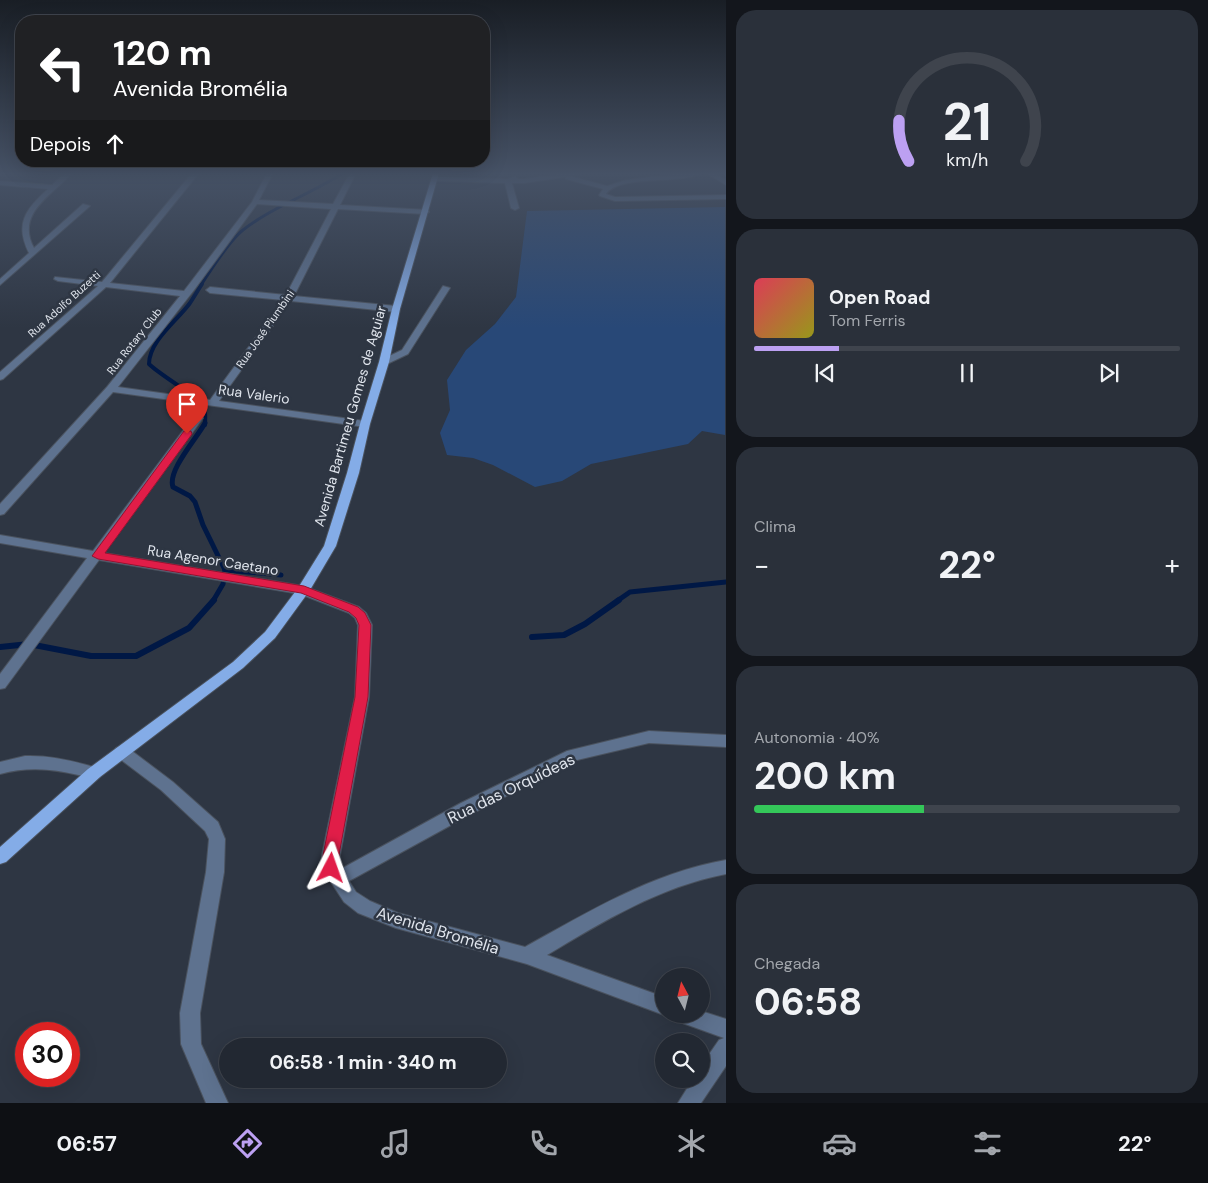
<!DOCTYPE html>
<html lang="pt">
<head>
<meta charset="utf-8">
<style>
	:root { --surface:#222832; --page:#2a303a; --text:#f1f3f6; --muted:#a2a6ac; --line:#3f444d; --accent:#bca0f2 }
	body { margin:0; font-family:"DM Sans",sans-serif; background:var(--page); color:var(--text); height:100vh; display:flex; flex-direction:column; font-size:19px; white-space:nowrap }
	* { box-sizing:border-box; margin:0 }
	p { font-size:16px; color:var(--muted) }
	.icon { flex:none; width:28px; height:28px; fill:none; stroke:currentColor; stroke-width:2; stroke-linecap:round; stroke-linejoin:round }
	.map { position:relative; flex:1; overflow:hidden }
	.panel { display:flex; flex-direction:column; gap:10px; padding:10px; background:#13161c; width:482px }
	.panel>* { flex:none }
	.banner { position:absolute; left:15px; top:15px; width:475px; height:152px; border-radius:20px; box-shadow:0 5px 20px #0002,0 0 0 1px var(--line); background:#202124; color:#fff; overflow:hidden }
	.needle { width:32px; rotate:353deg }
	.controls { position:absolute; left:655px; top:968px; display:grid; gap:10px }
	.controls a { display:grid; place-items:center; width:55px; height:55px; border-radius:50%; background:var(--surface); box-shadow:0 5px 20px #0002,0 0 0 1px var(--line); font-size:25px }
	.speed { position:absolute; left:15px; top:1022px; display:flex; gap:10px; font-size:25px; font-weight:700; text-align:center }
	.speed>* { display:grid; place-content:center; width:65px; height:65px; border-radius:50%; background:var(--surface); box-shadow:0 5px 20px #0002,0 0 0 1px var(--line); line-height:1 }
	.speed .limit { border:8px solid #d22; background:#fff; color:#111 }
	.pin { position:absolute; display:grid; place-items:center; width:42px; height:42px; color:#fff; margin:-51px -21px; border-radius:50% 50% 50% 0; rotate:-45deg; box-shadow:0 0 5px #0007 }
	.pin .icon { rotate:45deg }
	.me { position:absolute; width:55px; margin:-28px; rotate:4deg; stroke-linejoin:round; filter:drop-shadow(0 0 4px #0008) }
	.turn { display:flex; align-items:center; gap:18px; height:105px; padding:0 15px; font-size:22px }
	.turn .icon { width:65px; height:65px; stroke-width:2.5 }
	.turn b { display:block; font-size:35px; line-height:42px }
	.then { display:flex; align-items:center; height:48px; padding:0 15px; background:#0003; gap:10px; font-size:19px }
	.big { font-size:38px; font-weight:700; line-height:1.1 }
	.panel .tile { flex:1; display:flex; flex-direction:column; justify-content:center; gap:8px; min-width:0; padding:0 18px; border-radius:20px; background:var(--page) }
	.panel .dial { align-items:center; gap:0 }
	.dial svg { height:130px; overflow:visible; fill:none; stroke:var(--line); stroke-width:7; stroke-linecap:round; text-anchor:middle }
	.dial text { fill:var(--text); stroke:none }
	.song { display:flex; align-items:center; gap:15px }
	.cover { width:60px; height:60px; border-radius:8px; background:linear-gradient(135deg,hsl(350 70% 55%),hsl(60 70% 35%)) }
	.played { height:5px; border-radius:2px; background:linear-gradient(90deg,var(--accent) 20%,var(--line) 20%) }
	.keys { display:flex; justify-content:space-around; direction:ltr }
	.heat { display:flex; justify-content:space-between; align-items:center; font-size:28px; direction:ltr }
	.charge { height:8px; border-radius:4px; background:linear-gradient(90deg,#34c759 40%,var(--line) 0) }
	.trip { position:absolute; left:219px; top:1038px; width:288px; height:50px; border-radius:25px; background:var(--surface); box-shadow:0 5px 20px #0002,0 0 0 1px var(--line); font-weight:700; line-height:50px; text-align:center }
	.dock { display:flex; height:80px; justify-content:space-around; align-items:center; background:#0e1014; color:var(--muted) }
	.dock .icon { width:35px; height:35px }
	.dock .selected { color:var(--accent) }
	.dock b { font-size:22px; color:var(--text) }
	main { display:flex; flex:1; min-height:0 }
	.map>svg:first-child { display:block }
	.green { fill:#284877 }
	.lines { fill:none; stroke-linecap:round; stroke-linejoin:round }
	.stream-far3 { stroke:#001845; stroke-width:3 }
	.stream-far2 { stroke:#001845; stroke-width:4 }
	.stream-far1 { stroke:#001845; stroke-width:5 }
	.stream { stroke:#001845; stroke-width:6 }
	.minor-casing { stroke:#4a525e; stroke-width:2 }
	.major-casing { stroke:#4a525e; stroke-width:2 }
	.minor { fill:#5e728f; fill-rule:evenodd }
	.major { fill:#84ace7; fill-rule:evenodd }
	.route { fill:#e11d48; stroke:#92132f }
	.labels { text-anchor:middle; stroke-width:5; stroke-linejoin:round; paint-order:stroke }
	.far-street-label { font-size:11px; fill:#e0e5ed; stroke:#2e3643 }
	.street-label { font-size:14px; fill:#e0e5ed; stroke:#2e3643 }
	.near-street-label { font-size:16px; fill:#e0e5ed; stroke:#2e3643 }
</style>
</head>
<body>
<main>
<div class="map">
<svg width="726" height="1103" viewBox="0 0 726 1103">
	<rect width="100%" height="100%" fill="#2e3643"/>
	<path class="green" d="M 725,207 L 725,435 L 702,431 L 688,444 L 591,464 L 562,481 L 535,487 L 493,465 L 473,458 L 447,455 L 440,433 L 450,410 L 447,380 L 466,350 L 495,324 L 516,297 L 527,211 Z"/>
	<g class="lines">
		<path class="stream-far3" d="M 201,285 C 210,271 231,239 243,230 C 274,206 311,194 343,173"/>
		<path class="stream-far2" d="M 202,284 C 198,290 194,297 190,303 C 177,321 149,341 149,364 C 161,376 200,397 204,409 C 206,413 205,420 205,425"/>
		<g class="stream-far1">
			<path d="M 205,423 C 197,438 167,471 173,487 L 190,496 L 195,502 L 203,525 L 225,570 L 223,584 L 213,601"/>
			<path d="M 225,570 L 281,575"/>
			<path d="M 617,601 L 630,592 L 726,582"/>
		</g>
		<g class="stream">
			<path d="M 532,637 L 564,635 L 585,624 L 619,600"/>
			<path d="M 0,647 L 29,644 L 91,656 L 136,656 L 189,628 L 214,600"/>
		</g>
		<g class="minor-casing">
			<g id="minor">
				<path d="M 65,173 L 72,173 C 53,195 15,213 34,248 L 83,204 L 90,206 L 0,285 L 0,279 L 29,253 C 14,223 26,209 48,189 L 0,185 L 0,181 L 52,185 Z"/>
				<path d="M 192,173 L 199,173 L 110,283 L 184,291 L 252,202 L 267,173 L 273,173 L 259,200 L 333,204 L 350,173 L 356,173 L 340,205 L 428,210 L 429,212 L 425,214 L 338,209 L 294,296 L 396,306 L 400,309 L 396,312 L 291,301 L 219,401 L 365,421 L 370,424 L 365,427 L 113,392 L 4,514 L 0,515 L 0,504 L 107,387 L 180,296 L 106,287 L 3,379 L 0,380 L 0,372 L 98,286 L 58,281 L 54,279 L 55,277 L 102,282 ZM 257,204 L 331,209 L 286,295 L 210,287 L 206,290 L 210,293 L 283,300 L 210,400 L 118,387 L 194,290 Z"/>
				<path d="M 564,173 L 582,173 L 570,176 L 607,186 L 626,180 L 681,173 L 702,173 C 681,185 620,174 606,194 L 615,197 L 726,195 L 726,199 L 615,201 L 600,196 L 599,195 L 603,189 L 566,179 L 565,177 L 524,183 L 512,183 L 519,208 L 515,210 L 511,208 L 505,183 L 435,181 L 432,179 L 435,177 L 508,179 L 515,176 L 518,179 L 524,179 Z"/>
				<path d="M 706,173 L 714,173 L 726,180 L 726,185 Z"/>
				<path d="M 443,286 L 450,288 L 408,354 L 387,364 L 381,364 L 381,360 L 402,350 Z"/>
				<path d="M 198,415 L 203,418 L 104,553 L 303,586 L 359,607 L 366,613 L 372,625 L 369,697 L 340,855 L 341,869 L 461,803 L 567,751 L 649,731 L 726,735 L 726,747 L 649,743 L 577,760 L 473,813 L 349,881 L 356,892 L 370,901 L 398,913 L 525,947 C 590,911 652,873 726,860 L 726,874 C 659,887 604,921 547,955 L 664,997 L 664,1014 L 668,1014 L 664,1015 L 527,964 L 396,928 L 358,913 L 344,902 L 325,873 L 322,868 L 322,855 L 355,697 L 358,625 L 355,618 L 349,613 L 300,594 L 99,560 L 5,688 L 0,689 L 0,674 L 87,558 L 0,543 L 0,535 L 93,551 L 194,416 Z"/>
				<path d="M 122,746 L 128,748 L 173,782 L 218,822 L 225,839 L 224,872 L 200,1013 L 201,1044 L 228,1103 L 206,1103 L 181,1044 L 180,1013 L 206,872 L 209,839 L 205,831 L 161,790 L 116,756 L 114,752 L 116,748 Z"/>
				<path d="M 25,756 C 50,755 75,761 100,769 L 102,773 L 100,777 L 94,779 C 61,770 33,765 0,774 L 0,762 Z"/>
				<path d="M 701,1011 L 726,1019 L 726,1066 L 701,1103 L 678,1103 L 693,1079 L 701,1079 L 701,1066 L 719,1040 L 724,1038 L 677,1021 L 674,1014 L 701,1014 Z"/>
			</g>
		</g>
		<g class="major-casing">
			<path id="major" d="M 433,173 L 439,173 L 400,309 L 389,362 L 370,424 L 359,473 L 336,546 L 310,590 L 275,638 L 243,668 L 100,777 L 6,862 L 0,864 L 0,847 L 88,769 L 233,662 L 265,632 L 298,588 L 324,546 L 347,473 L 360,424 L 379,362 L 392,309 Z"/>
		</g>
		<use href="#minor" class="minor"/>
		<use href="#major" class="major"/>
	</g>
	<linearGradient id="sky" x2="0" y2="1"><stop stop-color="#191e25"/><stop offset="0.53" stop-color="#465266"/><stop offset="1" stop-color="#465266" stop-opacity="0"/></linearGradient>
	<rect width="726" height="328" fill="url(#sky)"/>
	<path class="route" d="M 184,431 L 191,431 L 192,434 L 105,553 L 304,586 L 358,607 L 365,613 L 371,625 L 368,697 L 339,855 L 339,868 L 337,873 L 331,875 L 325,873 L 323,868 L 323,855 L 355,697 L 359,625 L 356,618 L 349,612 L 301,593 L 98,559 L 92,556 Z"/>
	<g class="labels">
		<g class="far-street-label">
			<text transform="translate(64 304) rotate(-42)" y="4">Rua Adolfo Buzetti</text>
			<text transform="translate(265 329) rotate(-55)" y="4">Rua José Piumbini</text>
			<text transform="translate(134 341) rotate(-52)" y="4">Rua Rotary Club</text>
		</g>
		<g class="street-label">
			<text transform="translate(254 394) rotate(8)" y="5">Rua Valerio</text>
			<text transform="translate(350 416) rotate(-74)" y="5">Avenida Bartimeu Gomes de Aguiar</text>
			<text transform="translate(213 560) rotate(9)" y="5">Rua Agenor Caetano</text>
		</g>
		<g class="near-street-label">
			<text transform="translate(511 788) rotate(-26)" y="6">Rua das Orquídeas</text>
			<text transform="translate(438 930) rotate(17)" y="6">Avenida Bromélia</text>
		</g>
	</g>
</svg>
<div class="controls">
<a><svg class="needle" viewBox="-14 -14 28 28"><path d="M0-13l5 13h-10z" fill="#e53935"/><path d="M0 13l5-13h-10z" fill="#a2a6ac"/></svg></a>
<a><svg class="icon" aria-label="search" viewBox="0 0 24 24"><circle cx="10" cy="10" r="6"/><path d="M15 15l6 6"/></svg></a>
</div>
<div class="speed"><div class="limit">30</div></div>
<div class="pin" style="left:187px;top:434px;background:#d93025"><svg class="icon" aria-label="arrive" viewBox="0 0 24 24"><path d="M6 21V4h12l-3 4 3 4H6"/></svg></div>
<svg class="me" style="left:331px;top:868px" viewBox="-20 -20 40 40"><path d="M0-17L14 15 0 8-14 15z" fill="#e11d48" stroke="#fff" stroke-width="4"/></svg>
<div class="trip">06:58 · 1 min · 340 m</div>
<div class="banner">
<div class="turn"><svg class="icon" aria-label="left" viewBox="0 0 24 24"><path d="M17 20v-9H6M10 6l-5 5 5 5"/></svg><div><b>120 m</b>Avenida Bromélia</div></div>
<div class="then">Depois<svg class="icon" aria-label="ahead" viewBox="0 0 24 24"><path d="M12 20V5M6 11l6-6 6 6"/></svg></div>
</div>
</div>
<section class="panel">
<div class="tile dial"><svg viewBox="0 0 100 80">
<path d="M14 69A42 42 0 1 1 86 69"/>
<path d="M14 69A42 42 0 0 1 8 44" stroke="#bca0f2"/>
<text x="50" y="56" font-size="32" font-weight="700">21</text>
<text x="50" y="72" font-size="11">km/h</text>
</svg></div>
<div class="tile">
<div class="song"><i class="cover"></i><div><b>Open Road</b><p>Tom Ferris</p></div></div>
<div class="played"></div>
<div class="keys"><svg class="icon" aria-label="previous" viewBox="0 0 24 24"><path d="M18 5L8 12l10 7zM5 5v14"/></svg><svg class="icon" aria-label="pause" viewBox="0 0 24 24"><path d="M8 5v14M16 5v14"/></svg><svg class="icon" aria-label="next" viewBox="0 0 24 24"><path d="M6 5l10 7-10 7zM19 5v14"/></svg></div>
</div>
<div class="tile"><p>Clima</p>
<div class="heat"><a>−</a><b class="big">22°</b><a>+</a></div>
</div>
<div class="tile"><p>Autonomia · 40%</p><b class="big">200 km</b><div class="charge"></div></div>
<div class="tile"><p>Chegada</p><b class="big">06:58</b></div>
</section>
</main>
<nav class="dock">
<b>06:57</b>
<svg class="icon selected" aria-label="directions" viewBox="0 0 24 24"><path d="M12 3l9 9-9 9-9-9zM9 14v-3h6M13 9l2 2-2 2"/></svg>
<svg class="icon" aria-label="music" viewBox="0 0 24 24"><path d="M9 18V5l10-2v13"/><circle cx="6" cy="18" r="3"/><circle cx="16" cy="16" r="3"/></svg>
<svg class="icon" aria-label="phone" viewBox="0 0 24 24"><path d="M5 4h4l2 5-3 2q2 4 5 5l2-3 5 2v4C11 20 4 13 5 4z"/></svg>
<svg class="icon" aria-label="climate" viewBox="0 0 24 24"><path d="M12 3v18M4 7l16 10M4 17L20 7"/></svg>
<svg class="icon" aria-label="car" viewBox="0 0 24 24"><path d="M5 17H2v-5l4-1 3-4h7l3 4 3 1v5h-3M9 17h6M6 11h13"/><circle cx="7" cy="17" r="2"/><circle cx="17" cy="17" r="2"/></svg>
<svg class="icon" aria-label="filters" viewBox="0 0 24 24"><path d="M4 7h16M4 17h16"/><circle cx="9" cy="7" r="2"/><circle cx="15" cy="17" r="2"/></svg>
<b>22°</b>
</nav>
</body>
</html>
